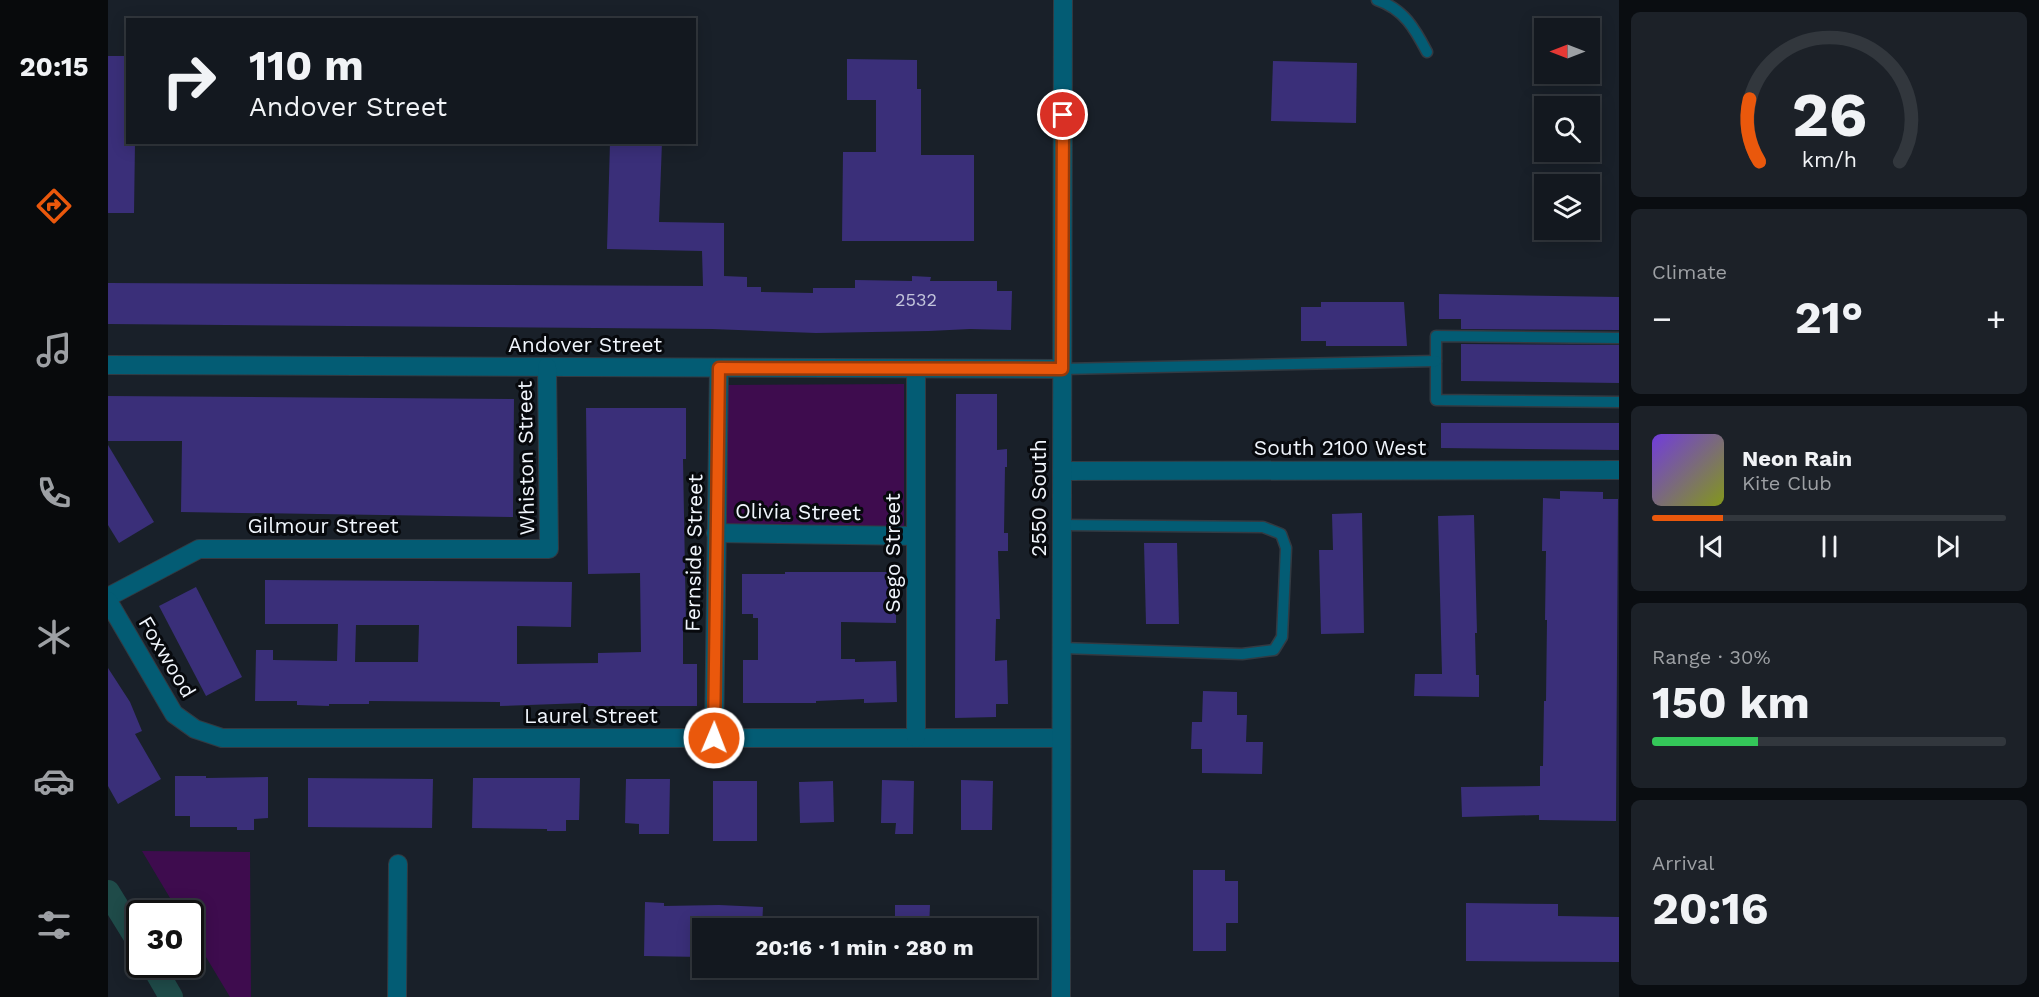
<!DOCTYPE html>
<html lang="en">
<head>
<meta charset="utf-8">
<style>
	:root { --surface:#13181f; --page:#1c2128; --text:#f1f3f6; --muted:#9da0a4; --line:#32373d; --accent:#ea580c }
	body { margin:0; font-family:"Work Sans",sans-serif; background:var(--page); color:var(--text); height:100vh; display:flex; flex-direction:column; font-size:22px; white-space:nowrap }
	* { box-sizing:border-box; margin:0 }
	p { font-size:20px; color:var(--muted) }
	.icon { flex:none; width:33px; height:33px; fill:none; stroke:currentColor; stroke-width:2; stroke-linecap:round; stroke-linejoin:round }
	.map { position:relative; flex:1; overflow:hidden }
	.sheet { display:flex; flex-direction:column; gap:12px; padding:12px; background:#0a0d11; width:420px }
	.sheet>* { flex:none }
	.banner { position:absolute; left:18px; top:18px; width:570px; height:126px; border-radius:0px; box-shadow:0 3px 15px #0003,0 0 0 2px var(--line); background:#13181f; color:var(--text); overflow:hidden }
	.needle { width:39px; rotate:270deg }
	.tools { position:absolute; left:1426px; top:18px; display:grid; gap:12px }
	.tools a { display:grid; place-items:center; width:66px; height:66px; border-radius:0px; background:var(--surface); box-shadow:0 3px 15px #0003,0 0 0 2px var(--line); font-size:30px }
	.speed { position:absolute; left:18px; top:900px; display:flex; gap:12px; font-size:30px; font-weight:700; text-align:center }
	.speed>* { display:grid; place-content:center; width:78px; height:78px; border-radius:50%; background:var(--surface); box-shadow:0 3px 15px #0003,0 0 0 2px var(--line); line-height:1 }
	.speed .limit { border:3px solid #111; border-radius:9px; background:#fff; color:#111 }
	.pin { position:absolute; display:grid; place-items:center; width:51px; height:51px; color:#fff; margin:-26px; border:3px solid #fff; border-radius:50%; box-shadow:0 2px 6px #0007 }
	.me { position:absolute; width:66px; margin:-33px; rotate:1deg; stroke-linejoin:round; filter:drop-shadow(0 0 4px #0008) }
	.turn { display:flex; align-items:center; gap:21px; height:126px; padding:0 24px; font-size:27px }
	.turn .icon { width:78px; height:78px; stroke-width:2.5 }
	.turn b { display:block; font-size:42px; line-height:51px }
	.big { font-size:45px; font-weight:700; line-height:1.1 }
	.sheet .tile { flex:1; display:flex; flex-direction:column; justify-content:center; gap:9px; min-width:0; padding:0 21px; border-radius:9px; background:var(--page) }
	.sheet .dial { align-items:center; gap:0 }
	.dial svg { height:156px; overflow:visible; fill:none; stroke:var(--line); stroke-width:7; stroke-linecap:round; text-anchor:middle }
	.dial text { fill:var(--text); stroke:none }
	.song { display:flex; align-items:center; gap:18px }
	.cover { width:72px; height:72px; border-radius:9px; background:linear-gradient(135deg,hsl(260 70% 55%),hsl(70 70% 35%)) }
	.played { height:6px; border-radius:3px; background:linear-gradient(90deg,var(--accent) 20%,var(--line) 20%) }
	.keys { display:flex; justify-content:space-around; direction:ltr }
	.heat { display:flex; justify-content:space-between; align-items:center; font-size:33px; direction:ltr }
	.charge { height:9px; border-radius:4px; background:linear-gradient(90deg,#34c759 30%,var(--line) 0) }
	.trip { position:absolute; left:584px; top:918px; width:345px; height:60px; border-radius:0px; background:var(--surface); box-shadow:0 3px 15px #0003,0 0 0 2px var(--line); font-weight:700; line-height:60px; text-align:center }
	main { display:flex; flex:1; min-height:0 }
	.tabs { display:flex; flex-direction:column; width:108px; justify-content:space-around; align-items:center; background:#080a0c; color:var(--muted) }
	.tabs .icon { width:42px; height:42px }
	.tabs .active { color:var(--accent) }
	.tabs b { font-size:27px; color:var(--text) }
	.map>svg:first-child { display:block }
	.green { fill:#3e0c4e }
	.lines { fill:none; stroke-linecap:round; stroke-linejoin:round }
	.canal { stroke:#1f4b49; stroke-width:24 }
	.building { fill:#3a2f79; fill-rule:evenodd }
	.service-casing { stroke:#333a42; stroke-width:13 }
	.minor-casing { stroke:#333a42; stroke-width:20 }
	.tertiary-casing { stroke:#333a42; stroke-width:20 }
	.service { stroke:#035c74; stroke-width:10 }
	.minor { stroke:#035c74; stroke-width:18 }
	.tertiary { stroke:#035c74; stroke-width:18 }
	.route-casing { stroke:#983908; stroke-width:15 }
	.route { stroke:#ea580c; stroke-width:10 }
	.labels { text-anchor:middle; stroke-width:6; stroke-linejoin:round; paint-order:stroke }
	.number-label { font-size:18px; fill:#c2c4db }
	.street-label { font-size:21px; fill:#f0f5fc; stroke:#07090d }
</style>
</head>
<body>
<main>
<nav class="tabs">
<b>20:15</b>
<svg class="icon active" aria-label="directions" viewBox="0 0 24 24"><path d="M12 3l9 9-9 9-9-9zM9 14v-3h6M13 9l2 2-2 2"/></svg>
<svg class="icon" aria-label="music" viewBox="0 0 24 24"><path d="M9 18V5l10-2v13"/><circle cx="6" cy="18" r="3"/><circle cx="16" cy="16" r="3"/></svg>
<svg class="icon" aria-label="phone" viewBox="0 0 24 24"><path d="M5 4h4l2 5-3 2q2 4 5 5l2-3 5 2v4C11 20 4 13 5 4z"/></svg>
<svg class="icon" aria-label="climate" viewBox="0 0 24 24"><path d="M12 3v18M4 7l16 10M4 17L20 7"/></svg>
<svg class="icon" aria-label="car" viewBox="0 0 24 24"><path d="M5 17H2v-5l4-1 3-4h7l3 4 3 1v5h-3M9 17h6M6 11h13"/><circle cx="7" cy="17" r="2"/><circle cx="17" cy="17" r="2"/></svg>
<svg class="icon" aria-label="filters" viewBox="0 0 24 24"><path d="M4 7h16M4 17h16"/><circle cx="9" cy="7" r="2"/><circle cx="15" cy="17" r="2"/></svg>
</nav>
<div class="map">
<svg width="1511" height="997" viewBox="0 0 1511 997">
	<rect width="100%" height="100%" fill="#192029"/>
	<g class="green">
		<path d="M 796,384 L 796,527 L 618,528 L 618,385 Z"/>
		<path d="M 34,851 L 142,852 L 143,997 L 122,997 L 83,932 L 82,914 L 71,913 Z"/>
	</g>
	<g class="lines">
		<g class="canal">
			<path d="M 0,892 L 32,944"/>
			<path d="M 44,964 L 63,997"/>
		</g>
	</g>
	<g class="building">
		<path d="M 0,56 L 20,56 L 20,142 L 27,142 L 26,213 L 0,213 Z"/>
		<path d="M 739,59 L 809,60 L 809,89 L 813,89 L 813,155 L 866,155 L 866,241 L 734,241 L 735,152 L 768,152 L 768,100 L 739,100 Z"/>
		<path d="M 1165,61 L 1249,63 L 1248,123 L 1163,121 Z"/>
		<path d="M 502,142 L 554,142 L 551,222 L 616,223 L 616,276 L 639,277 L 639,287 L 653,287 L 653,292 L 705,293 L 705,288 L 747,288 L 747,280 L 804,281 L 804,276 L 823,277 L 822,281 L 889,281 L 889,291 L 904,291 L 903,330 L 862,329 L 821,331 L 708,333 L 604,329 L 0,324 L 0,283 L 595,286 L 594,251 L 499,249 Z"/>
		<path d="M 1331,294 L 1511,297 L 1511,330 L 1353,329 L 1353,319 L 1331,319 Z"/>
		<path d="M 1213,302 L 1296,302 L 1299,346 L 1218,346 L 1218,341 L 1193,341 L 1193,307 L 1213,307 Z"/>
		<path d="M 1353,344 L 1511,345 L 1511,383 L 1353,381 Z"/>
		<path d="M 848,394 L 889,394 L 889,450 L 899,449 L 899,467 L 897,467 L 896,533 L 900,533 L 900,551 L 890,551 L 892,619 L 888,619 L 887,661 L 899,660 L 900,704 L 888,704 L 888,717 L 847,718 Z"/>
		<path d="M 0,396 L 406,399 L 405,517 L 73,512 L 74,441 L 0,441 Z"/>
		<path d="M 478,408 L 578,408 L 578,459 L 575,459 L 578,625 L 575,625 L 575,664 L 589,664 L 589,706 L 476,706 L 476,703 L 392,706 L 392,702 L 261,701 L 261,704 L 221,704 L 221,706 L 189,705 L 189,701 L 147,701 L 148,650 L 165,650 L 165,660 L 229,661 L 230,624 L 157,624 L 157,580 L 464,582 L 463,627 L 409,626 L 409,664 L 490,663 L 490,653 L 533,652 L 532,573 L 480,574 ZM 248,625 L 311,625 L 310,662 L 247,662 Z"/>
		<path d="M 1333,423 L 1511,423 L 1511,450 L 1333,448 Z"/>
		<path d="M 0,445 L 46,522 L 11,543 L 0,525 Z"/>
		<path d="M 1452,491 L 1495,492 L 1495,499 L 1510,499 L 1508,821 L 1431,820 L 1431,815 L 1354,817 L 1353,787 L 1432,786 L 1432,766 L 1435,766 L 1436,701 L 1438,701 L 1439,620 L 1437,620 L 1438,551 L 1434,551 L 1435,498 L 1452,499 Z"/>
		<path d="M 1254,513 L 1256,633 L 1213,634 L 1211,550 L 1225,550 L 1224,514 Z"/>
		<path d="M 1366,515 L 1369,633 L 1367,633 L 1368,675 L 1371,675 L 1371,697 L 1306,696 L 1307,674 L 1334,674 L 1330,516 Z"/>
		<path d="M 1036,543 L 1069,543 L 1071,624 L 1038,624 Z"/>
		<path d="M 677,572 L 788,572 L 788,623 L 733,622 L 733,659 L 747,659 L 747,662 L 788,661 L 789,702 L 756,703 L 756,699 L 708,701 L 708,703 L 635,703 L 635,660 L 650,660 L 650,618 L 645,618 L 645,614 L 634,614 L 634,574 L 677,574 Z"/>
		<path d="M 88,587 L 134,677 L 98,696 L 51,606 Z"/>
		<path d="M 0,668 L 22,702 L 34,731 L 27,734 L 53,779 L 10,804 L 0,786 Z"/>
		<path d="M 1095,691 L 1129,692 L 1129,715 L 1139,715 L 1138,742 L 1155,742 L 1154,774 L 1094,773 L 1094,749 L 1083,749 L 1084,722 L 1094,722 Z"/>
		<path d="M 67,776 L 98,776 L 98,778 L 160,777 L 160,818 L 146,819 L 146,830 L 129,830 L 129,827 L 82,827 L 82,816 L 67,816 Z"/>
		<path d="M 200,778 L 325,779 L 324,828 L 200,827 Z"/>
		<path d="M 365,778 L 472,778 L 471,820 L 458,820 L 458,831 L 439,831 L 439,829 L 364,828 Z"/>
		<path d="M 518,779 L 562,779 L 561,834 L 531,834 L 531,824 L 517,823 Z"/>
		<path d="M 774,780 L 806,781 L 805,834 L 787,834 L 788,823 L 773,823 Z"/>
		<path d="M 853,780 L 885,781 L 884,830 L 853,830 Z"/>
		<rect x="605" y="781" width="44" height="60"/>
		<path d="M 725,781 L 726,822 L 692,823 L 691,782 Z"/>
		<path d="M 1085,870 L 1117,870 L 1117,881 L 1130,881 L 1130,923 L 1118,923 L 1118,951 L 1085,951 Z"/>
		<path d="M 537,902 L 556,903 L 556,906 L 611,905 L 655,907 L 654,928 L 594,928 L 594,957 L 536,956 Z"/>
		<path d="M 1358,903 L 1450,904 L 1450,916 L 1511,917 L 1511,962 L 1358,961 Z"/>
		<path d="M 787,905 L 822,905 L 821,928 L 787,928 Z"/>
	</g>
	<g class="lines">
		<g class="service-casing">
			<g id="service">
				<path d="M 1269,0 C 1296,9 1307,29 1319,52"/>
				<path d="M 1511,338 L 1328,336 L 1328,400 L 1511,402"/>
				<path d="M 954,369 L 1328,361"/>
				<path d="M 954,525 L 1155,527 L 1173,534 L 1178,548 L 1174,637 L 1166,650 L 1134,654 L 954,648"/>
			</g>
		</g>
		<g class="minor-casing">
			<g id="minor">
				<path d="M 0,365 L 954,369"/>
				<path d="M 954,471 L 1511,470"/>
				<path d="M 608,533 L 808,536"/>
				<path d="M 0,597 L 91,549 L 441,549 L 439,367"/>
				<path d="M 0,601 L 66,714 L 87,729 L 114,738 L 953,738"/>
				<path d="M 606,738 L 611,368"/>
				<path d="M 808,738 L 808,369"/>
				<path d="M 289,997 L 290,864"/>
			</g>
		</g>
		<g class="tertiary-casing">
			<path id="tertiary" d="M 953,997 L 955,0"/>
		</g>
		<use href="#service" class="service"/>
		<use href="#minor" class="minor"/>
		<use href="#tertiary" class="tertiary"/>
	</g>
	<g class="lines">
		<g class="route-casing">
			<path id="route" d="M 606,738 L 611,368 L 954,369 L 955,115"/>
		</g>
		<use href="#route" class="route"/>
	</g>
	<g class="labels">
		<g class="number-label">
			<text x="808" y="306">2532</text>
		</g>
		<g class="street-label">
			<text x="477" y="352">Andover Street</text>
			<text x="1232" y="455">South 2100 West</text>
			<text transform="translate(418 458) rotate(-91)" y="7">Whiston Street</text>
			<text transform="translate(931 498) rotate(-90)" y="7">2550 South</text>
			<text transform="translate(690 512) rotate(1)" y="7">Olivia Street</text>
			<text x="215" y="533">Gilmour Street</text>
			<text transform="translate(586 553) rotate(-89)" y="7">Fernside Street</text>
			<text transform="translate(785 553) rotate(-90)" y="7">Sego Street</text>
			<text transform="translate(59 657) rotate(59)" y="7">Foxwood</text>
			<text x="483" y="723">Laurel Street</text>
		</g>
	</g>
</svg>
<div class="tools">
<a><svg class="needle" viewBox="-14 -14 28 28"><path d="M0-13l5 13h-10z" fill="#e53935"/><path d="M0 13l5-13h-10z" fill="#9da0a4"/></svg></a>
<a><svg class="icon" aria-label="search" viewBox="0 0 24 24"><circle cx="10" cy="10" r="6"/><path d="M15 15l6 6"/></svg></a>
<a><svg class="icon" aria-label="layers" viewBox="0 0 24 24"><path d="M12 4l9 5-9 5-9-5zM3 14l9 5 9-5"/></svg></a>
</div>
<div class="speed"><div class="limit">30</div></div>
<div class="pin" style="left:955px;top:115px;background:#d93025"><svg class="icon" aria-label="arrive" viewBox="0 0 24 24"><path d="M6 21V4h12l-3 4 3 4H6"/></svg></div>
<svg class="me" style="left:606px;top:738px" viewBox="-20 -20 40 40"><circle r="17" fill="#ea580c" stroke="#fff" stroke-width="3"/><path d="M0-11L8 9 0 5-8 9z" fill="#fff"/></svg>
<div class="trip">20:16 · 1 min · 280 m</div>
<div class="banner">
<div class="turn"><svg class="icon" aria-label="right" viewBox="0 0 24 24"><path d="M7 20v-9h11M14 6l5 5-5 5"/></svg><div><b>110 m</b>Andover Street</div></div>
</div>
</div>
<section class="sheet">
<div class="tile dial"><svg viewBox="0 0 100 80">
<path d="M14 69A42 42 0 1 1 86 69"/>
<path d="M14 69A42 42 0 0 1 9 37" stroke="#ea580c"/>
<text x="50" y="56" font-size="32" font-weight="700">26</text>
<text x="50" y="72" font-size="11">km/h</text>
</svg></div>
<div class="tile"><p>Climate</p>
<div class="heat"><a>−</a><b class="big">21°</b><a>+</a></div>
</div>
<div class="tile">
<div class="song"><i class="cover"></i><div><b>Neon Rain</b><p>Kite Club</p></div></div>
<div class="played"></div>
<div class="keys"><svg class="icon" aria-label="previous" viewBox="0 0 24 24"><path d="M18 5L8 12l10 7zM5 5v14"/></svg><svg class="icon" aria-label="pause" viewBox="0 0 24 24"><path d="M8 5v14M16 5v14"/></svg><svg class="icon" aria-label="next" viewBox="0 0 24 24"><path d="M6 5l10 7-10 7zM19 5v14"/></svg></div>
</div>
<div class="tile"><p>Range · 30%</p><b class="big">150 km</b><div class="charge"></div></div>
<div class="tile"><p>Arrival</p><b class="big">20:16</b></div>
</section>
</main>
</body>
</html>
